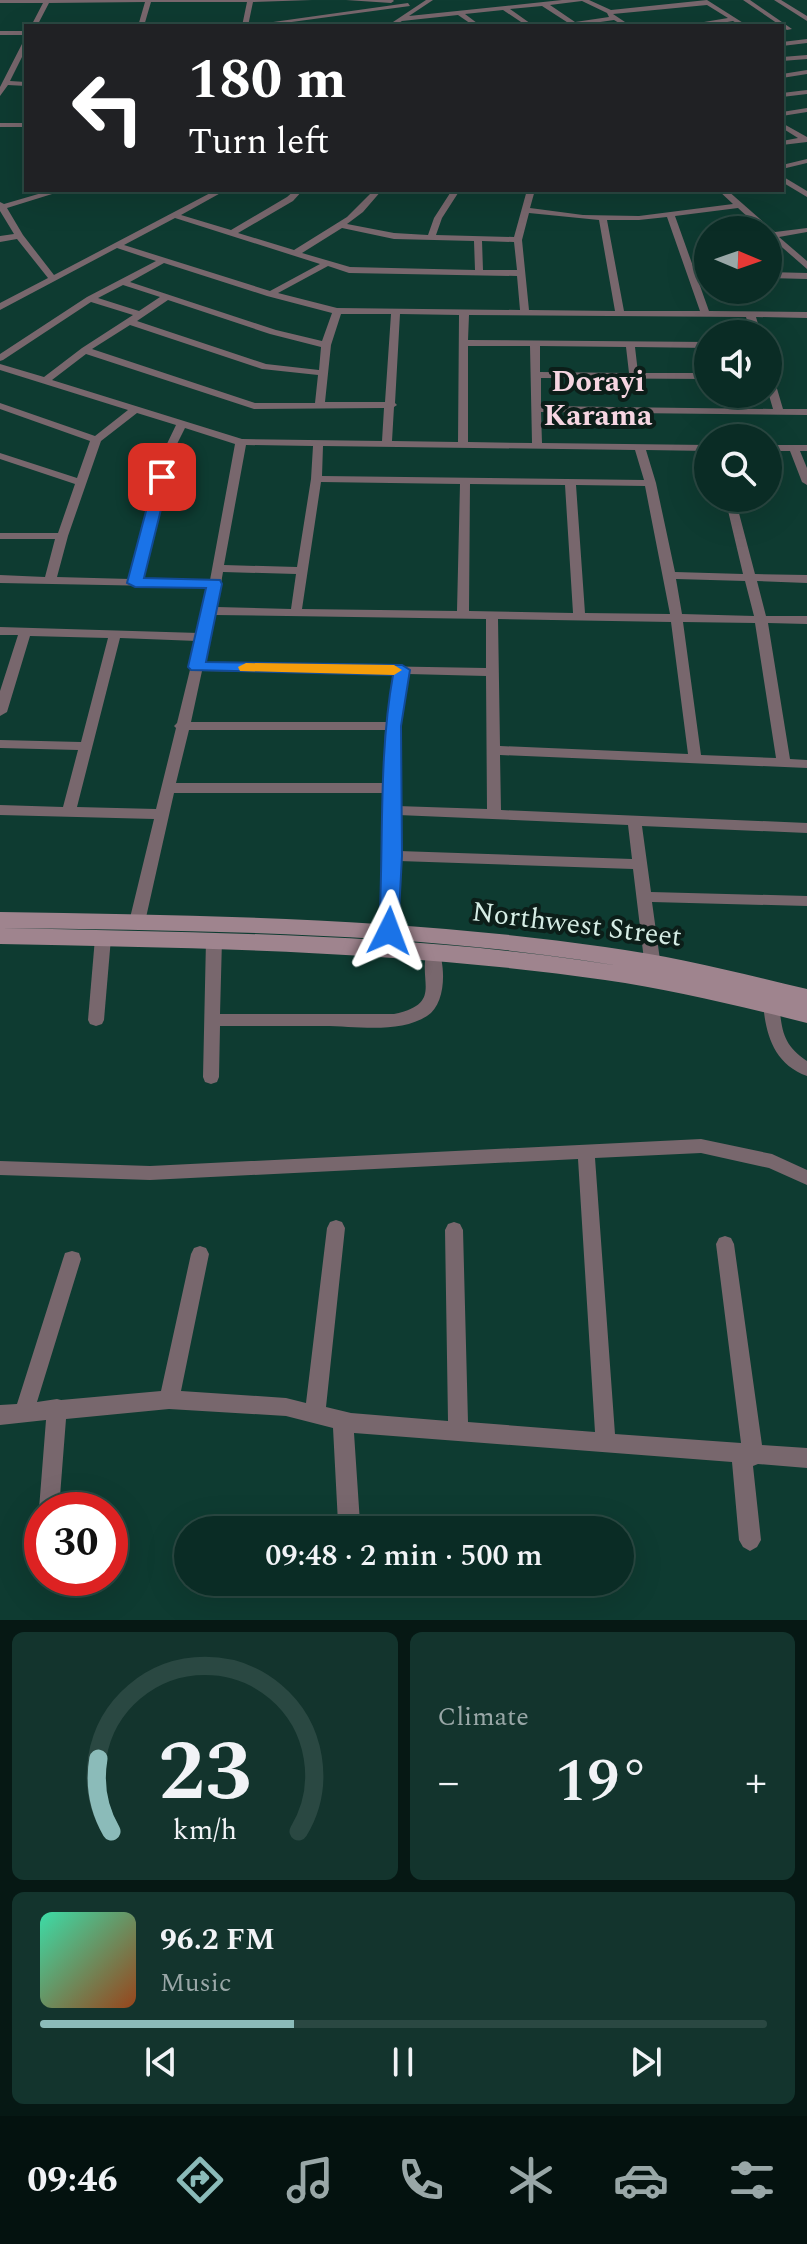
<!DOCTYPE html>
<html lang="en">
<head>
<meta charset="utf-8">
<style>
	:root { --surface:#0a2c25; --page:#13342d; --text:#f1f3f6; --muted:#99a7a7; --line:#2a4842; --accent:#8bbbb9 }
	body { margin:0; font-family:Spectral,serif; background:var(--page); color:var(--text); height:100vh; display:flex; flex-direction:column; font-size:30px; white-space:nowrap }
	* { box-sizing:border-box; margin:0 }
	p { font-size:26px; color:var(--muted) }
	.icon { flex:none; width:44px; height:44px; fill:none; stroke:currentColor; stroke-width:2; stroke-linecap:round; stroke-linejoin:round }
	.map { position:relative; height:1620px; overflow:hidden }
	.panel { display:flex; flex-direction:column; gap:12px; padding:12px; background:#061814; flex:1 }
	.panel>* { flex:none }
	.hud { position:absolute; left:24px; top:24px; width:760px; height:168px; border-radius:0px; box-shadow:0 8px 32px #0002,0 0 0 2px var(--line); background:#202124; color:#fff; overflow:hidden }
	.needle { width:52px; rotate:92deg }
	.controls { position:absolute; left:694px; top:216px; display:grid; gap:16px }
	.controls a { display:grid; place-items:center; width:88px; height:88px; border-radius:50%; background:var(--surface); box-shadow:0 8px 32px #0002,0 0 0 2px var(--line); font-size:40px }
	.speed { position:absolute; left:24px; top:1492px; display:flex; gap:16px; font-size:40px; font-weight:700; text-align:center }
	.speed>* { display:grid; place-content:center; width:104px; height:104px; border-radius:50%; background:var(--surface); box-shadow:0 8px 32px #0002,0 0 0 2px var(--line); line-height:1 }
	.speed .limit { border:12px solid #d22; background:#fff; color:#111 }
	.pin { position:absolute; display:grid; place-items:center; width:68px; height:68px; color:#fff; margin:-34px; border-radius:16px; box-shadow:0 4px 12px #0006 }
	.me { position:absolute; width:88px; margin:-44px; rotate:3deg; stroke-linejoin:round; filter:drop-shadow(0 0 6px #0008) }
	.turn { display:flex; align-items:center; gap:28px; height:168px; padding:0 32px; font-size:36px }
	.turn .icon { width:104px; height:104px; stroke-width:2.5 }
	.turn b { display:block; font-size:56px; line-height:68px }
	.big { font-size:60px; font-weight:600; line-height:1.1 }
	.panel .tile { flex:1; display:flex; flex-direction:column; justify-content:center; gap:12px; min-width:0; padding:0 28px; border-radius:12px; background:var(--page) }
	.panel .dial { align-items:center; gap:0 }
	.dial svg { height:208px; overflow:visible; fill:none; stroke:var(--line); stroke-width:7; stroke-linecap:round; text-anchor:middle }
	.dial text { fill:var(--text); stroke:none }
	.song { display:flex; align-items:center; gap:24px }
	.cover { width:96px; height:96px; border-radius:12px; background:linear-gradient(135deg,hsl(160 70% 55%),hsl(20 70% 35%)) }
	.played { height:8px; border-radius:4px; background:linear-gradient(90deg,var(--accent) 35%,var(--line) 35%) }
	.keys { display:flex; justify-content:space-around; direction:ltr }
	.heat { display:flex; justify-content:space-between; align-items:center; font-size:44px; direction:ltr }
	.panel .tiles { flex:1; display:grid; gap:12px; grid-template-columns:1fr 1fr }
	.tile:last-child { grid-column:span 2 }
	.trip { position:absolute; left:174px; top:1516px; width:460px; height:80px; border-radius:40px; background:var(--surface); box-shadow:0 8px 32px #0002,0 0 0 2px var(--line); font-weight:600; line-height:80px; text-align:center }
	.tab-bar { display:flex; height:128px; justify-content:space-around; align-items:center; background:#04120f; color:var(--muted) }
	.tab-bar .icon { width:56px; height:56px }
	.tab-bar .active { color:var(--accent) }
	.tab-bar b { font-size:36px; color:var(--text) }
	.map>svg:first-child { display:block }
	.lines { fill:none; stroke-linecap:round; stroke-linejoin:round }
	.minor { fill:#78676d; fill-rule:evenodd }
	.secondary { fill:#9f848e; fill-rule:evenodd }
	.route { fill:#1a73e8; stroke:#114b97; stroke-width:2 }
	.slow { fill:#f59e0b }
	.labels { text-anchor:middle; stroke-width:8; stroke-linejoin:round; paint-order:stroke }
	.street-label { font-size:28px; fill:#d6ede5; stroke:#0c1e19 }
	.far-district-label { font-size:30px; font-weight:bold; fill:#f6d5e1; stroke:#0c1e19 }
</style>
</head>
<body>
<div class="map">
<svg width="807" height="1620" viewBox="0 0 807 1620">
	<rect width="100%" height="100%" fill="#0e3b31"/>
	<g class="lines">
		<g class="minor">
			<path d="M 0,0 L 312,0 L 253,2 L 248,26 L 242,26 L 247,2 L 151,2 L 144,26 L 138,26 L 145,2 L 49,3 L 37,26 L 31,26 L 43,3 L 0,3 Z"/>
			<path d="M 346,0 L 393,0 L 394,1 L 391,3 Z"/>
			<path d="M 426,0 L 433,0 L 409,16 L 562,0 L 589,0 L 611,10 L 707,0 L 748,26 L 741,26 L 733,21 L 705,26 L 704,22 L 728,18 L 707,5 L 613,14 L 631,26 L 624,26 L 614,20 L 573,26 L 542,6 L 510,9 L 534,26 L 527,26 L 503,10 L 465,14 L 481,26 L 474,26 L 458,15 L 402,21 L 394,26 L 387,26 ZM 582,1 L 607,13 L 609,17 L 575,22 L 550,5 Z"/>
			<path d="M 743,0 L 750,0 L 792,29 L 787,30 Z"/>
			<path d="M 774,0 L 781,0 L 807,16 L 807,21 Z"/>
			<path d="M 408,3 L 410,6 L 262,26 L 259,24 Z"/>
			<rect x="0" y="31" width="26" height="4"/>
			<path d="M 807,39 L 807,43 L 782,46 L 782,42 Z"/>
			<path d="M 26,40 L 26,49 L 10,81 L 26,82 L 26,86 L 8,85 L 0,96 L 0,87 L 23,42 Z"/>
			<path d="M 807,55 L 807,59 L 782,61 L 782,57 Z"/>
			<path d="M 807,70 L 807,74 L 782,78 L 782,74 Z"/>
			<path d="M 807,90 L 807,94 L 782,97 L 782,93 Z"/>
			<path d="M 807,108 L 807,112 L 782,116 L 782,112 Z"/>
			<rect x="0" y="123" width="26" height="4"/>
			<path d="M 782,123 L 807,137 L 807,142 L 782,145 L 782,141 L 798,138 L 782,128 Z"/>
			<path d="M 807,159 L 807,163 L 782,169 L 782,165 Z"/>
			<path d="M 782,176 L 807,191 L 807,197 L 782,182 Z"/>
			<path d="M 52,190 L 65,190 L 7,208 L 23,235 L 54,275 L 216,190 L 226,190 L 181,215 L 231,230 L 287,197 L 295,190 L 303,190 L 293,201 L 238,233 L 294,250 L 347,217 L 374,190 L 382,190 L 363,212 L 347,224 L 394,233 L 428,235 L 434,218 L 452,190 L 460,190 L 442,218 L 436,235 L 514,237 L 527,190 L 535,190 L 530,208 L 583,215 L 639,216 L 733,204 L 718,190 L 727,190 L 775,232 L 807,228 L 807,232 L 779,237 L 807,261 L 807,269 L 768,235 L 768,230 L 762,230 L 738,208 L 675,216 L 709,311 L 807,312 L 807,318 L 756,317 L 761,334 L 751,334 L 746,317 L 469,315 L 468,340 L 708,342 L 708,348 L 635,347 L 638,373 L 708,373 L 708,379 L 541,378 L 541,406 L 773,409 L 768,392 L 768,372 L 773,375 L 783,409 L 807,409 L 807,415 L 541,412 L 542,443 L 708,445 L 708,451 L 646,450 L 656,483 L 675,572 L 743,574 L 725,498 L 735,498 L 755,574 L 807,575 L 807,583 L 757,581 L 766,616 L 807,616 L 807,624 L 768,623 L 790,759 L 807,760 L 807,768 L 500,755 L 501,810 L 807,823 L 807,833 L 642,826 L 651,892 L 807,896 L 807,906 L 652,902 L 660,960 L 657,964 L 647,964 L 644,960 L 633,869 L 399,861 L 397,931 L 394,935 L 384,935 L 381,931 L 385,856 L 383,793 L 174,793 L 145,922 L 142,926 L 132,926 L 129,922 L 154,819 L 0,815 L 0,805 L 63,807 L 78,750 L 0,748 L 0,740 L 81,742 L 108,638 L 30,636 L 7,712 L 0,716 L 0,691 L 18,635 L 0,635 L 0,627 L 199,633 L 208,587 L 0,583 L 0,575 L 45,577 L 55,539 L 0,539 L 0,533 L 58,533 L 75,484 L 0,459 L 0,453 L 77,478 L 90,441 L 0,409 L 0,403 L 95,436 L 128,410 L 0,370 L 0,364 L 44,377 L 82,348 L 133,315 L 91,302 L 3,360 L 0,361 L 0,354 L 87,297 L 156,261 L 117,248 L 0,310 L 0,303 L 48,278 L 17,239 L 0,242 L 0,236 L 14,234 L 0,211 L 0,202 L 4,204 ZM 529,213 L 599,220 L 615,311 L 529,310 L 522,240 ZM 667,217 L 700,311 L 624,311 L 607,220 L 639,220 ZM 175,218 L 320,264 L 270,291 L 124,245 ZM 342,228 L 394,239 L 474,241 L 475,270 L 350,267 L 302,253 ZM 482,241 L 514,242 L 517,270 L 483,270 ZM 164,263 L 267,296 L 332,313 L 322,341 L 276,330 L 130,282 ZM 328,266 L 349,273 L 517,276 L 520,310 L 337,308 L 278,293 ZM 123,285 L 160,297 L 139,311 L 98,298 ZM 168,300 L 270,334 L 321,347 L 319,370 L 266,364 L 137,321 ZM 341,314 L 391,314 L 385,402 L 325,402 L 331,345 ZM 400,314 L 459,315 L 458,442 L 392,441 L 394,407 L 397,405 L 395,403 ZM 130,325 L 262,369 L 318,375 L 315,403 L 255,403 L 92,349 ZM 468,346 L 530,346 L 532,443 L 468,442 ZM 540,346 L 626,347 L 629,373 L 540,372 ZM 86,354 L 254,409 L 384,408 L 382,441 L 242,439 L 52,380 ZM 137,413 L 176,425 L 164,450 L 130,579 L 57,577 L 68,536 L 101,441 ZM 185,428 L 235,444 L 210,580 L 142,579 L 174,450 ZM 246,445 L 313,446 L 311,479 L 297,567 L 224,565 ZM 323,446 L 635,450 L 644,480 L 322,476 ZM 321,482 L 460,484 L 457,611 L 302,609 ZM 470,484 L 565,485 L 573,613 L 469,611 ZM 576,485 L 645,486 L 670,614 L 585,613 ZM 223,572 L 296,574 L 291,609 L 217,607 ZM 676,579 L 745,581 L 754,616 L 682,614 ZM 215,615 L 486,619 L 486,668 L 204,663 ZM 498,619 L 671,622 L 688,754 L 500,746 ZM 683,622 L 755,623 L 776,758 L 701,755 ZM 120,638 L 197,641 L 177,723 L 174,726 L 176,728 L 156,809 L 77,807 ZM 202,671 L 395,674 L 386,722 L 191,722 ZM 408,674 L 486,676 L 487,809 L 397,806 L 399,726 ZM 189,730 L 385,730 L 383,783 L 176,783 ZM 398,815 L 628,825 L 632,859 L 399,851 Z"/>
			<path d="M 768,272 L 807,273 L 807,279 L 768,278 Z"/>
			<path d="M 768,445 L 807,445 L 807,451 L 800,451 L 807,468 L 807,485 L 802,482 L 790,451 L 768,451 Z"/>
			<path d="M 103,932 L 108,934 L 111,938 L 104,1020 L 102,1024 L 96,1026 L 90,1024 L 88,1020 L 95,938 L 98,934 Z"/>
			<path d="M 214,934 L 219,936 L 222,940 L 220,1014 L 394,1014 C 445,1003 416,980 428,948 L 438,948 C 446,967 446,1004 427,1016 C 399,1034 356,1026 324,1026 C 290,1026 255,1026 220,1026 L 219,1077 L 217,1082 L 211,1084 L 205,1082 L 203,1077 L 206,940 L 209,936 Z"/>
			<path d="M 771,998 L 777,1000 L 779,1004 C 782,1031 783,1045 807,1061 L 807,1076 C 774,1064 766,1035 763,1004 L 765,1000 Z"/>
			<path d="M 701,1139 L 772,1154 L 807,1170 L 807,1185 L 769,1168 L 701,1153 L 595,1158 L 615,1434 L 741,1443 L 716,1244 L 719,1238 L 725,1236 L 731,1238 L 734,1244 L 762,1445 L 807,1448 L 807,1468 L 758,1464 L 753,1466 L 761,1540 L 757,1547 L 750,1551 L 743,1547 L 739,1540 L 732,1462 L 354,1433 L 360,1523 L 357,1530 L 341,1530 L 338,1523 L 333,1428 L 286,1416 L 169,1409 L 66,1419 L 59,1509 L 42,1510 L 42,1516 L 39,1509 L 46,1420 L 0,1425 L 0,1405 L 17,1404 L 63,1259 L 65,1253 L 72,1251 L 79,1253 L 81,1259 L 37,1402 L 57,1399 L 61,1400 L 161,1391 L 191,1254 L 194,1248 L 200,1246 L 206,1248 L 209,1254 L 181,1391 L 286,1398 L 306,1403 L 327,1228 L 330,1222 L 336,1220 L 342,1222 L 345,1228 L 326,1407 L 351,1413 L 448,1421 L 445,1230 L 448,1224 L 454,1222 L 460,1224 L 463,1230 L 468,1422 L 595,1432 L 578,1159 L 150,1180 L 0,1175 L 0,1161 L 150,1166 Z"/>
		</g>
		<path class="secondary" d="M 0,912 C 202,915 405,918 605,947 C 673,956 740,973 807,989 L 807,1023 C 740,1006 673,990 605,980 C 405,951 202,948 0,944 L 0,928 C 219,933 439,933 655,972 C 439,932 219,931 0,928 Z"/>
	</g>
	<path class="route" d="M 162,472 L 169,477 L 144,578 L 220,580 L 222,584 L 206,662 L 402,665 L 410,670 L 401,726 L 402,856 L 398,931 L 396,936 L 382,936 L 379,931 C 384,846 378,759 393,675 L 191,670 L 188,667 L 206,588 L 135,587 L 127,583 L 155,477 Z"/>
	<path class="slow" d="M 246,663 L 394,665 L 402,670 L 394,675 L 240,671 L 238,667 Z"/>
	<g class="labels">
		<g class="street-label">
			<text transform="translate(577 923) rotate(7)" y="10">Northwest Street</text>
		</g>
		<g class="far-district-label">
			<text x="598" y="391">Dorayi<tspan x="598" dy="34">Karama</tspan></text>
		</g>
	</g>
</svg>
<div class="controls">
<a><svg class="needle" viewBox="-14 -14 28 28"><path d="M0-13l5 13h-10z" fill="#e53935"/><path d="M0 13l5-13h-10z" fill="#99a7a7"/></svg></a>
<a><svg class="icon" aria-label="sound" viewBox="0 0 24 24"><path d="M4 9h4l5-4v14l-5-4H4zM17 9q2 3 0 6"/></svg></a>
<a><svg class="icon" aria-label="search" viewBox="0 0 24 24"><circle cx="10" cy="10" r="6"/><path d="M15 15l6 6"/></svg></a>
</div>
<div class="speed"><div class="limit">30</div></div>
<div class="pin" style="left:162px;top:477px;background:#d93025"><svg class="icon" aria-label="arrive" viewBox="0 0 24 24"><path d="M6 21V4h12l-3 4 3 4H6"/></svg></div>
<svg class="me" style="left:389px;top:931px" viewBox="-20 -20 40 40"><path d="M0-17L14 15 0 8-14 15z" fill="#1a73e8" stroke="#fff" stroke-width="4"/></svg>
<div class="trip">09:48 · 2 min · 500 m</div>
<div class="hud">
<div class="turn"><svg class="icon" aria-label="left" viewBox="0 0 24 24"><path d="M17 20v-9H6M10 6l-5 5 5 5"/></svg><div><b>180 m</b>Turn left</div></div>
</div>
</div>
<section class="panel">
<div class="tiles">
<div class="tile dial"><svg viewBox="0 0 100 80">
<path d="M14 69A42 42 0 1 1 86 69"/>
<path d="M14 69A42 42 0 0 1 9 41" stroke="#8bbbb9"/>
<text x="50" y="56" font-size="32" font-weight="700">23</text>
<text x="50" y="72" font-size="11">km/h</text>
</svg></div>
<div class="tile"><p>Climate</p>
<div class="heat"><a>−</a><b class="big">19°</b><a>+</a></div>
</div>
<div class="tile">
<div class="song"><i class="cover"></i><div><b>96.2 FM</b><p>Music</p></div></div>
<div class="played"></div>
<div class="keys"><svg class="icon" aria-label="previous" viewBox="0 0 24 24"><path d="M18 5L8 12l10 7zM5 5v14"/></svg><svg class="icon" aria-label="pause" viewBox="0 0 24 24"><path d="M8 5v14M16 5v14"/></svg><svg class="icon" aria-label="next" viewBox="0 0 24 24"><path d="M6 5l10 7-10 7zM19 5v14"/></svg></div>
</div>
</div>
</section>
<nav class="tab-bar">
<b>09:46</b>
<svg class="icon active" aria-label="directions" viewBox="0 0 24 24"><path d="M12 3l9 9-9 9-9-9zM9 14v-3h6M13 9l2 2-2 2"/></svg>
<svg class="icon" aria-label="music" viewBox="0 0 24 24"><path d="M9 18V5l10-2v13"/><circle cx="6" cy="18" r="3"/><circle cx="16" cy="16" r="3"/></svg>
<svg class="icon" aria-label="phone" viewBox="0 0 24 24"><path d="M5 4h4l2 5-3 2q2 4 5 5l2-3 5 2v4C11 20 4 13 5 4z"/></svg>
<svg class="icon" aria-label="climate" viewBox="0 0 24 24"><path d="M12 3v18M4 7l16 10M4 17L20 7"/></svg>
<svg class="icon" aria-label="car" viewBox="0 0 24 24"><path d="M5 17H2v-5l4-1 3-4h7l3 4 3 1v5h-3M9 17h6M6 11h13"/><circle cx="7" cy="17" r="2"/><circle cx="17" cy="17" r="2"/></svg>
<svg class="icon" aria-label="filters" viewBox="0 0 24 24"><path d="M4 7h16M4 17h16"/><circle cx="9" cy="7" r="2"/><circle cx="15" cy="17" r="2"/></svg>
</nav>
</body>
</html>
